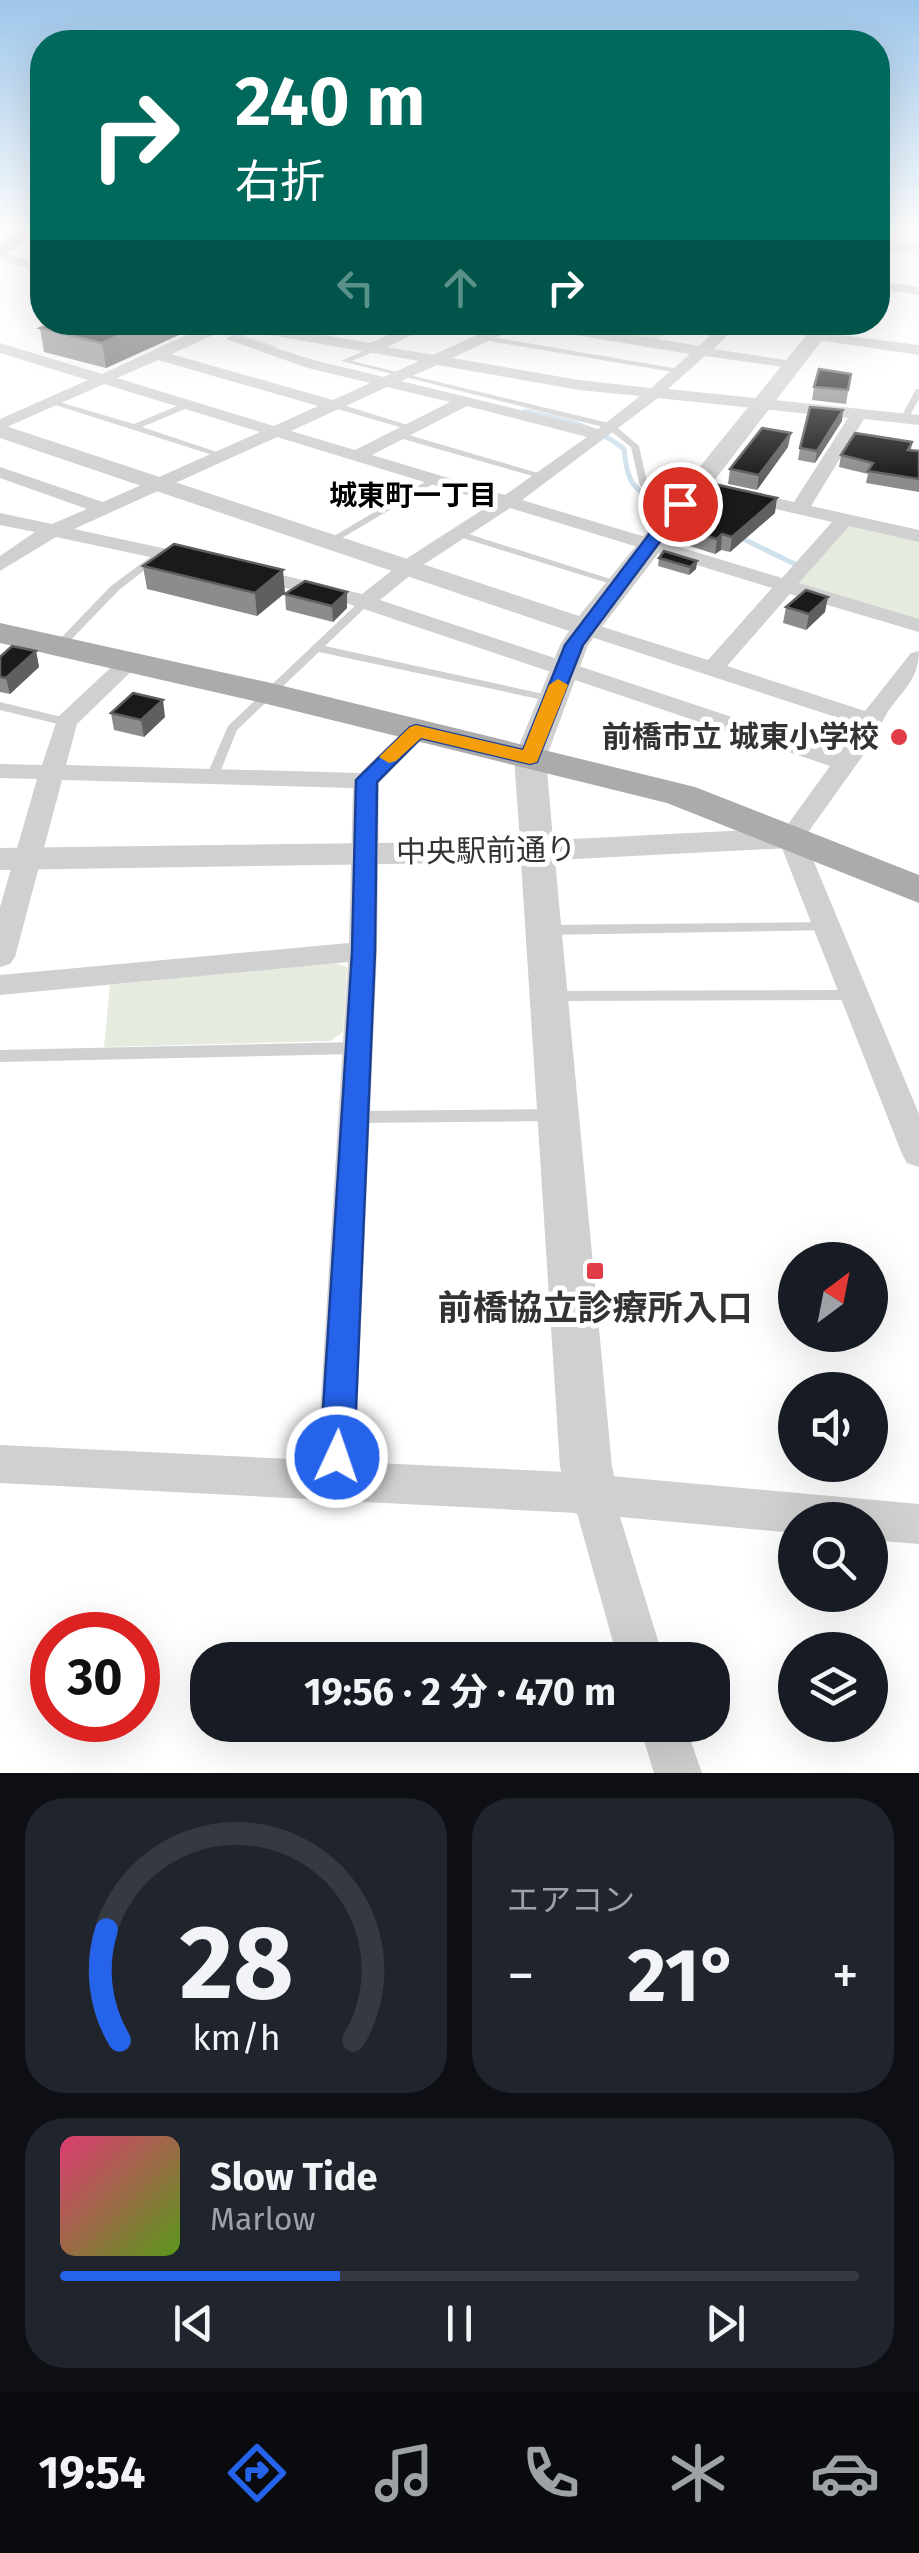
<!DOCTYPE html>
<html lang="ja">
<head>
<meta charset="utf-8">
<style>
	:root { --surface:#171b24; --page:#20242c; --text:#f1f3f6; --muted:#9ea1a6; --line:#363941; --accent:#2563eb }
	body { margin:0; font-family:"Fira Sans","Noto Sans JP",sans-serif; background:var(--page); color:var(--text); height:100vh; display:flex; flex-direction:column; font-size:38px; white-space:nowrap }
	* { box-sizing:border-box; margin:0 }
	p { font-size:32px; color:var(--muted) }
	.icon { flex:none; width:55px; height:55px; fill:none; stroke:currentColor; stroke-width:2; stroke-linecap:round; stroke-linejoin:round }
	.map { position:relative; height:1773px; overflow:hidden }
	.side { display:flex; flex-direction:column; gap:25px; padding:25px; background:#0d0f14; flex:1 }
	.side>* { flex:none }
	.guide { position:absolute; left:30px; top:30px; width:860px; height:305px; border-radius:40px; box-shadow:0 10px 40px #0002; background:#00695c; color:#fff; overflow:hidden }
	.needle { width:65px; rotate:32deg }
	.controls { position:absolute; left:778px; top:1242px; display:grid; gap:20px }
	.controls a { display:grid; place-items:center; width:110px; height:110px; border-radius:50%; background:var(--surface); box-shadow:0 10px 40px #0002; font-size:50px }
	.speed { position:absolute; left:30px; top:1612px; display:flex; gap:20px; font-size:50px; font-weight:700; text-align:center }
	.speed>* { display:grid; place-content:center; width:130px; height:130px; border-radius:50%; background:var(--surface); box-shadow:0 10px 40px #0002; line-height:1 }
	.speed .limit { border:15px solid #d22; background:#fff; color:#111 }
	.pin { position:absolute; display:grid; place-items:center; width:85px; height:85px; color:#fff; margin:-42px; border:5px solid #fff; border-radius:50%; box-shadow:0 2px 10px #0007 }
	.me { position:absolute; width:110px; margin:-55px; rotate:3deg; stroke-linejoin:round; filter:drop-shadow(0 0 8px #0008) }
	.turn { display:flex; align-items:center; gap:35px; height:210px; padding:0 40px; font-size:45px }
	.turn .icon { width:130px; height:130px; stroke-width:2.5 }
	.turn b { display:block; font-size:70px; line-height:85px }
	.lanes { display:flex; align-items:center; height:95px; padding:0 40px; background:#0003; justify-content:center; gap:50px; direction:ltr }
	.lanes .off { opacity:.35 }
	.big { font-size:75px; font-weight:700; line-height:1.1 }
	.side .card { flex:1; display:flex; flex-direction:column; justify-content:center; gap:15px; min-width:0; padding:0 35px; border-radius:40px; background:var(--page) }
	.side .dial { align-items:center; gap:0 }
	.dial svg { height:260px; overflow:visible; fill:none; stroke:var(--line); stroke-width:7; stroke-linecap:round; text-anchor:middle }
	.dial text { fill:var(--text); stroke:none }
	.song { display:flex; align-items:center; gap:30px }
	.cover { width:120px; height:120px; border-radius:15px; background:linear-gradient(135deg,hsl(340 70% 55%),hsl(90 70% 35%)) }
	.played { height:10px; border-radius:5px; background:linear-gradient(90deg,var(--accent) 35%,var(--line) 35%) }
	.keys { display:flex; justify-content:space-around; direction:ltr }
	.heat { display:flex; justify-content:space-between; align-items:center; font-size:55px; direction:ltr }
	.side .tiles { flex:1; display:grid; gap:25px; grid-template-columns:1fr 1fr }
	.card:last-child { grid-column:span 2 }
	.trip { position:absolute; left:190px; top:1642px; width:540px; height:100px; border-radius:40px; background:var(--surface); box-shadow:0 10px 40px #0002; font-weight:700; line-height:100px; text-align:center }
	.menu { display:flex; height:160px; justify-content:space-around; align-items:center; background:#090b0e; color:var(--muted) }
	.menu .icon { width:70px; height:70px }
	.menu .current { color:var(--accent) }
	.menu b { font-size:45px; color:var(--text) }
	.map>svg:first-child { display:block }
	.green { fill:#e5ebdf }
	.lines { fill:none; stroke-linecap:round; stroke-linejoin:round }
	.stream-far1 { stroke:#cfe1ed; stroke-width:4 }
	.stream { stroke:#cfe1ed; stroke-width:5 }
	.service { fill:#d0d0d0; fill-rule:evenodd }
	.minor { fill:#d0d0d0; fill-rule:evenodd }
	.tertiary { fill:#d0d0d0; fill-rule:evenodd }
	.primary { fill:#ababab; fill-rule:evenodd }
	.wall { fill:#8c8c8c }
	.shaded-wall { fill:#5f5f5f }
	.building { fill:#1a1a1a; stroke:#5f5f5f; stroke-width:2.5 }
	.route { fill:#2563eb; stroke:#184099; stroke-width:2.5 }
	.slow { fill:#f59e0b }
	.poi-dot { fill:#e13d48; stroke:#fff; stroke-width:4 }
	.labels { text-anchor:middle; stroke-width:10; stroke-linejoin:round; paint-order:stroke }
	.far-neighbourhood-label { font-size:28px; font-weight:bold; fill:#000; stroke:#fff }
	.poi-label { font-size:30px; font-weight:bold; fill:#333; stroke:#fff; text-anchor:end }
	.street-label { font-size:30px; fill:#333; stroke:#fff }
	.near-poi-label { font-size:35px; font-weight:bold; fill:#333; stroke:#fff }
</style>
</head>
<body>
<div class="map">
<svg width="919" height="1773" viewBox="0 0 919 1773">
	<rect width="100%" height="100%" fill="#fff"/>
	<g class="green">
		<path d="M 529,322 L 678,323 L 655,343 Z"/>
		<path d="M 857,525 L 919,539 L 919,620 L 802,586 L 800,582 L 848,526 Z"/>
		<path d="M 332,962 L 347,967 L 343,1032 L 330,1041 L 104,1047 L 110,985 Z"/>
	</g>
	<g class="lines">
		<path class="stream-far1" d="M 226,332 L 274,348"/>
		<g class="stream">
			<path d="M 525,411 C 561,419 595,425 624,449 C 628,493 638,491 675,507"/>
			<path d="M 737,536 L 801,567"/>
		</g>
		<g class="service">
			<path d="M 368,322 L 385,322 L 417,330 L 413,332 Z"/>
			<path d="M 486,336 L 679,369 L 683,371 L 679,373 L 483,340 L 482,338 Z"/>
			<path d="M 372,347 L 376,349 L 375,351 L 352,361 L 613,424 L 639,446 L 647,482 L 689,499 L 681,501 L 640,486 L 631,447 L 607,428 L 341,361 Z"/>
			<path d="M 916,389 L 919,389 L 919,399 L 907,421 L 901,421 L 900,419 Z"/>
			<path d="M 49,399 L 134,424 L 184,403 L 190,403 L 190,407 L 142,427 L 229,456 L 222,458 L 49,403 Z"/>
			<path d="M 334,404 L 340,404 L 417,428 L 410,430 L 334,408 Z"/>
			<path d="M 396,433 L 402,433 L 548,476 L 540,478 L 396,437 Z"/>
			<path d="M 435,476 L 438,477 L 438,481 L 332,544 L 324,542 Z"/>
			<path d="M 453,531 L 459,531 L 623,583 L 622,585 L 614,585 L 453,535 Z"/>
			<path d="M 161,549 L 166,552 L 165,554 L 119,590 L 63,648 L 55,648 L 55,644 L 111,586 Z"/>
			<path d="M 364,600 L 369,603 L 368,605 L 325,646 L 553,696 L 559,699 L 553,702 L 319,652 L 237,730 L 219,775 L 217,778 L 209,778 L 207,775 L 228,726 L 360,601 Z"/>
			<path d="M 0,702 L 70,719 L 72,722 L 66,726 L 0,710 Z"/>
			<path d="M 827,922 L 832,924 L 834,927 L 832,930 L 545,935 L 538,930 L 545,925 Z"/>
			<path d="M 857,990 L 862,991 L 864,995 L 862,999 L 857,1000 L 553,1001 L 548,1000 L 545,996 L 548,992 L 553,991 Z"/>
			<path d="M 355,1042 L 361,1044 L 363,1048 L 361,1052 L 355,1054 L 0,1062 L 0,1050 Z"/>
			<path d="M 556,1109 L 562,1111 L 564,1115 L 562,1119 L 556,1121 L 355,1123 L 349,1121 L 347,1117 L 349,1113 L 355,1111 Z"/>
		</g>
		<g class="minor">
			<path d="M 0,252 L 42,264 L 42,272 L 0,260 Z"/>
			<path d="M 878,281 L 919,287 L 919,295 L 878,289 Z"/>
			<path d="M 215,322 L 250,322 L 370,343 L 417,322 L 437,322 L 387,347 L 433,355 L 506,322 L 551,322 L 699,346 L 724,322 L 740,322 L 714,349 L 792,361 L 798,363 L 798,369 L 705,356 L 668,389 L 919,415 L 919,425 L 864,419 L 811,506 L 919,530 L 919,542 L 849,526 L 799,583 L 919,619 L 919,632 L 790,594 L 727,666 L 865,711 L 911,653 L 919,651 C 919,690 886,699 879,733 L 804,838 L 919,1114 L 919,1167 L 907,1163 L 902,1154 L 778,838 L 830,766 L 343,602 L 241,577 L 238,573 L 248,567 L 362,594 L 409,557 L 493,503 L 277,437 L 74,529 L 204,557 L 204,565 L 197,567 L 56,537 L 0,571 L 0,556 L 35,532 L 0,525 L 0,513 L 52,524 L 87,509 L 0,478 L 0,467 L 103,502 L 260,432 L 104,384 L 0,430 L 0,419 L 88,380 L 0,353 L 0,343 L 102,374 ZM 521,326 L 690,354 L 651,388 L 579,380 L 452,358 ZM 229,328 L 419,361 L 384,377 L 317,361 L 233,335 L 226,339 L 308,368 L 370,383 L 333,400 L 171,354 ZM 158,360 L 318,406 L 274,426 L 117,378 ZM 437,365 L 579,390 L 640,396 L 598,429 L 401,381 ZM 387,387 L 450,402 L 355,450 L 291,431 ZM 658,398 L 848,418 L 794,502 L 695,480 L 686,485 L 689,489 L 832,522 L 782,578 L 522,500 ZM 467,406 L 587,437 L 505,495 L 372,455 ZM 510,508 L 772,588 L 708,660 L 587,622 L 576,628 L 579,633 L 857,724 L 840,753 L 380,600 L 423,565 Z"/>
			<path d="M 816,332 L 919,345 L 919,355 L 811,339 L 809,336 Z"/>
			<path d="M 130,655 L 141,662 L 77,724 L 66,765 L 360,773 L 409,726 L 425,726 L 429,731 L 379,783 L 377,951 L 355,1462 L 566,1472 L 919,1504 L 919,1544 L 870,1540 L 870,1520 L 795,1520 L 795,1533 L 620,1517 L 664,1660 L 618,1660 L 577,1513 L 0,1483 L 0,1445 L 314,1460 L 319,1430 L 348,962 L 0,995 L 0,975 L 349,943 L 353,788 L 62,780 L 15,957 L 10,964 L 0,967 L 0,907 L 37,779 L 0,778 L 0,764 L 42,765 L 58,717 L 122,657 Z"/>
			<path d="M 639,1725 L 685,1725 L 702,1773 L 654,1773 Z"/>
		</g>
		<g class="tertiary">
			<path d="M 878,240 L 919,245 L 919,255 L 878,250 Z"/>
			<path d="M 817,322 L 836,322 L 588,645 L 546,758 L 553,840 L 791,828 L 803,831 L 808,838 L 803,845 L 791,848 L 555,860 L 612,1467 L 619,1495 L 612,1513 L 593,1520 L 574,1513 L 560,1467 L 521,862 L 0,870 L 0,848 L 520,841 L 514,758 L 560,645 L 569,631 L 0,438 L 0,424 L 579,616 Z"/>
		</g>
		<g class="primary">
			<path d="M 17,232 L 40,232 L 0,257 L 0,243 Z"/>
			<path d="M 0,623 L 271,683 L 695,787 L 919,875 L 919,903 L 667,803 L 271,705 L 0,643 Z"/>
		</g>
	</g>
	<g class="wall">
		<path d="M 52,322 L 191,322 L 192,329 L 106,368 L 44,352 L 40,328 Z"/>
		<path d="M 851,374 L 846,404 L 812,400 L 814,387 Z"/>
		<path d="M 842,421 L 815,463 L 798,460 L 800,448 Z"/>
		<path d="M 912,442 L 911,450 L 919,451 L 919,492 L 866,483 L 868,474 L 839,467 L 841,455 Z"/>
		<path d="M 788,447 L 757,490 L 728,484 L 730,469 Z"/>
		<path d="M 775,513 L 730,552 L 721,550 L 715,554 L 677,542 L 678,527 Z"/>
		<path d="M 659,558 L 697,561 L 696,569 L 689,575 L 658,566 Z"/>
		<path d="M 143,566 L 285,593 L 257,616 L 147,589 Z"/>
		<path d="M 285,594 L 347,608 L 333,622 L 286,610 Z"/>
		<path d="M 786,607 L 825,612 L 806,630 L 783,623 Z"/>
		<path d="M 36,651 L 39,667 L 10,694 L 0,692 L 0,657 Z"/>
		<path d="M 111,713 L 165,717 L 144,737 L 114,730 Z"/>
	</g>
	<g class="shaded-wall">
		<path d="M 150,322 L 191,322 L 192,329 L 106,368 L 102,343 Z"/>
		<path d="M 843,410 L 842,421 L 815,463 L 817,451 Z"/>
		<path d="M 791,433 L 788,447 L 757,490 L 759,475 Z"/>
		<path d="M 777,498 L 775,513 L 730,552 L 732,537 Z"/>
		<path d="M 722,534 L 721,550 L 715,554 L 717,539 Z"/>
		<path d="M 697,561 L 696,569 L 689,575 L 690,567 Z"/>
		<path d="M 283,570 L 285,593 L 257,616 L 255,593 Z"/>
		<path d="M 347,592 L 347,608 L 333,622 L 332,606 Z"/>
		<path d="M 828,597 L 825,612 L 806,630 L 809,614 Z"/>
		<path d="M 36,651 L 39,667 L 10,694 L 6,678 Z"/>
		<path d="M 163,700 L 165,717 L 144,737 L 141,720 Z"/>
	</g>
	<g class="building">
		<path d="M 52,322 L 150,322 L 102,343 L 40,328 Z"/>
		<path d="M 819,369 L 851,374 L 848,390 L 814,387 Z"/>
		<path d="M 810,407 L 843,410 L 817,451 L 800,448 Z"/>
		<path d="M 762,428 L 791,433 L 759,475 L 730,469 Z"/>
		<path d="M 855,433 L 912,442 L 908,450 L 919,451 L 919,479 L 868,471 L 873,463 L 841,455 Z"/>
		<path d="M 714,484 L 777,498 L 732,537 L 722,534 L 717,539 L 678,527 Z"/>
		<path d="M 174,544 L 283,570 L 255,593 L 143,566 Z"/>
		<path d="M 664,551 L 697,561 L 690,567 L 659,558 Z"/>
		<path d="M 305,581 L 347,592 L 332,606 L 285,594 Z"/>
		<path d="M 806,590 L 828,597 L 809,614 L 786,607 Z"/>
		<path d="M 12,646 L 36,651 L 6,678 L 0,677 L 0,657 Z"/>
		<path d="M 133,693 L 163,700 L 141,720 L 111,713 Z"/>
	</g>
	<linearGradient id="sky" x2="0" y2="1"><stop stop-color="#9ec6ea"/><stop offset="0.48" stop-color="#fff"/><stop offset="1" stop-color="#fff" stop-opacity="0"/></linearGradient>
	<rect width="919" height="480" fill="url(#sky)"/>
	<path class="route" d="M 675,500 L 688,504 L 583,645 L 537,762 L 530,764 L 421,738 L 377,782 L 375,952 L 354,1457 L 349,1468 L 337,1473 L 325,1468 L 320,1457 L 352,952 L 356,780 L 410,727 L 416,725 L 523,750 L 565,645 Z"/>
	<path class="slow" d="M 558,679 L 568,685 L 537,762 L 530,764 L 421,738 L 396,761 L 389,763 L 379,757 L 410,727 L 416,725 L 523,750 L 549,685 Z"/>
	<g class="poi-dot">
		<circle cx="899" cy="737" r="10"/>
		<rect x="585" y="1261" width="20" height="20" rx="5"/>
	</g>
	<g class="labels">
		<g class="far-neighbourhood-label">
			<text x="413" y="505">城東町一丁目</text>
		</g>
		<g class="poi-label">
			<text x="879" y="747">前橋市立 城東小学校</text>
		</g>
		<g class="street-label">
			<text transform="translate(486 851) rotate(-1)" y="10">中央駅前通り</text>
		</g>
		<g class="near-poi-label">
			<text x="595" y="1320">前橋協立診療所入口</text>
		</g>
	</g>
</svg>
<div class="controls">
<a><svg class="needle" viewBox="-14 -14 28 28"><path d="M0-13l5 13h-10z" fill="#e53935"/><path d="M0 13l5-13h-10z" fill="#9ea1a6"/></svg></a>
<a><svg class="icon" aria-label="sound" viewBox="0 0 24 24"><path d="M4 9h4l5-4v14l-5-4H4zM17 9q2 3 0 6"/></svg></a>
<a><svg class="icon" aria-label="search" viewBox="0 0 24 24"><circle cx="10" cy="10" r="6"/><path d="M15 15l6 6"/></svg></a>
<a><svg class="icon" aria-label="layers" viewBox="0 0 24 24"><path d="M12 4l9 5-9 5-9-5zM3 14l9 5 9-5"/></svg></a>
</div>
<div class="speed"><div class="limit">30</div></div>
<div class="pin" style="left:680px;top:504px;background:#d93025"><svg class="icon" aria-label="arrive" viewBox="0 0 24 24"><path d="M6 21V4h12l-3 4 3 4H6"/></svg></div>
<svg class="me" style="left:337px;top:1457px" viewBox="-20 -20 40 40"><circle r="17" fill="#2563eb" stroke="#fff" stroke-width="3"/><path d="M0-11L8 9 0 5-8 9z" fill="#fff"/></svg>
<div class="trip">19:56 · 2 分 · 470 m</div>
<div class="guide">
<div class="turn"><svg class="icon" aria-label="right" viewBox="0 0 24 24"><path d="M7 20v-9h11M14 6l5 5-5 5"/></svg><div><b>240 m</b>右折</div></div>
<div class="lanes"><svg class="icon off" aria-label="left" viewBox="0 0 24 24"><path d="M17 20v-9H6M10 6l-5 5 5 5"/></svg><svg class="icon off" aria-label="ahead" viewBox="0 0 24 24"><path d="M12 20V5M6 11l6-6 6 6"/></svg><svg class="icon" aria-label="right" viewBox="0 0 24 24"><path d="M7 20v-9h11M14 6l5 5-5 5"/></svg></div>
</div>
</div>
<section class="side">
<div class="tiles">
<div class="card dial"><svg viewBox="0 0 100 80">
<path d="M14 69A42 42 0 1 1 86 69"/>
<path d="M14 69A42 42 0 0 1 10 35" stroke="#2563eb"/>
<text x="50" y="56" font-size="32" font-weight="700">28</text>
<text x="50" y="72" font-size="11">km/h</text>
</svg></div>
<div class="card"><p>エアコン</p>
<div class="heat"><a>−</a><b class="big">21°</b><a>+</a></div>
</div>
<div class="card">
<div class="song"><i class="cover"></i><div><b>Slow Tide</b><p>Marlow</p></div></div>
<div class="played"></div>
<div class="keys"><svg class="icon" aria-label="previous" viewBox="0 0 24 24"><path d="M18 5L8 12l10 7zM5 5v14"/></svg><svg class="icon" aria-label="pause" viewBox="0 0 24 24"><path d="M8 5v14M16 5v14"/></svg><svg class="icon" aria-label="next" viewBox="0 0 24 24"><path d="M6 5l10 7-10 7zM19 5v14"/></svg></div>
</div>
</div>
</section>
<nav class="menu">
<b>19:54</b>
<svg class="icon current" aria-label="directions" viewBox="0 0 24 24"><path d="M12 3l9 9-9 9-9-9zM9 14v-3h6M13 9l2 2-2 2"/></svg>
<svg class="icon" aria-label="music" viewBox="0 0 24 24"><path d="M9 18V5l10-2v13"/><circle cx="6" cy="18" r="3"/><circle cx="16" cy="16" r="3"/></svg>
<svg class="icon" aria-label="phone" viewBox="0 0 24 24"><path d="M5 4h4l2 5-3 2q2 4 5 5l2-3 5 2v4C11 20 4 13 5 4z"/></svg>
<svg class="icon" aria-label="climate" viewBox="0 0 24 24"><path d="M12 3v18M4 7l16 10M4 17L20 7"/></svg>
<svg class="icon" aria-label="car" viewBox="0 0 24 24"><path d="M5 17H2v-5l4-1 3-4h7l3 4 3 1v5h-3M9 17h6M6 11h13"/><circle cx="7" cy="17" r="2"/><circle cx="17" cy="17" r="2"/></svg>
</nav>
</body>
</html>
